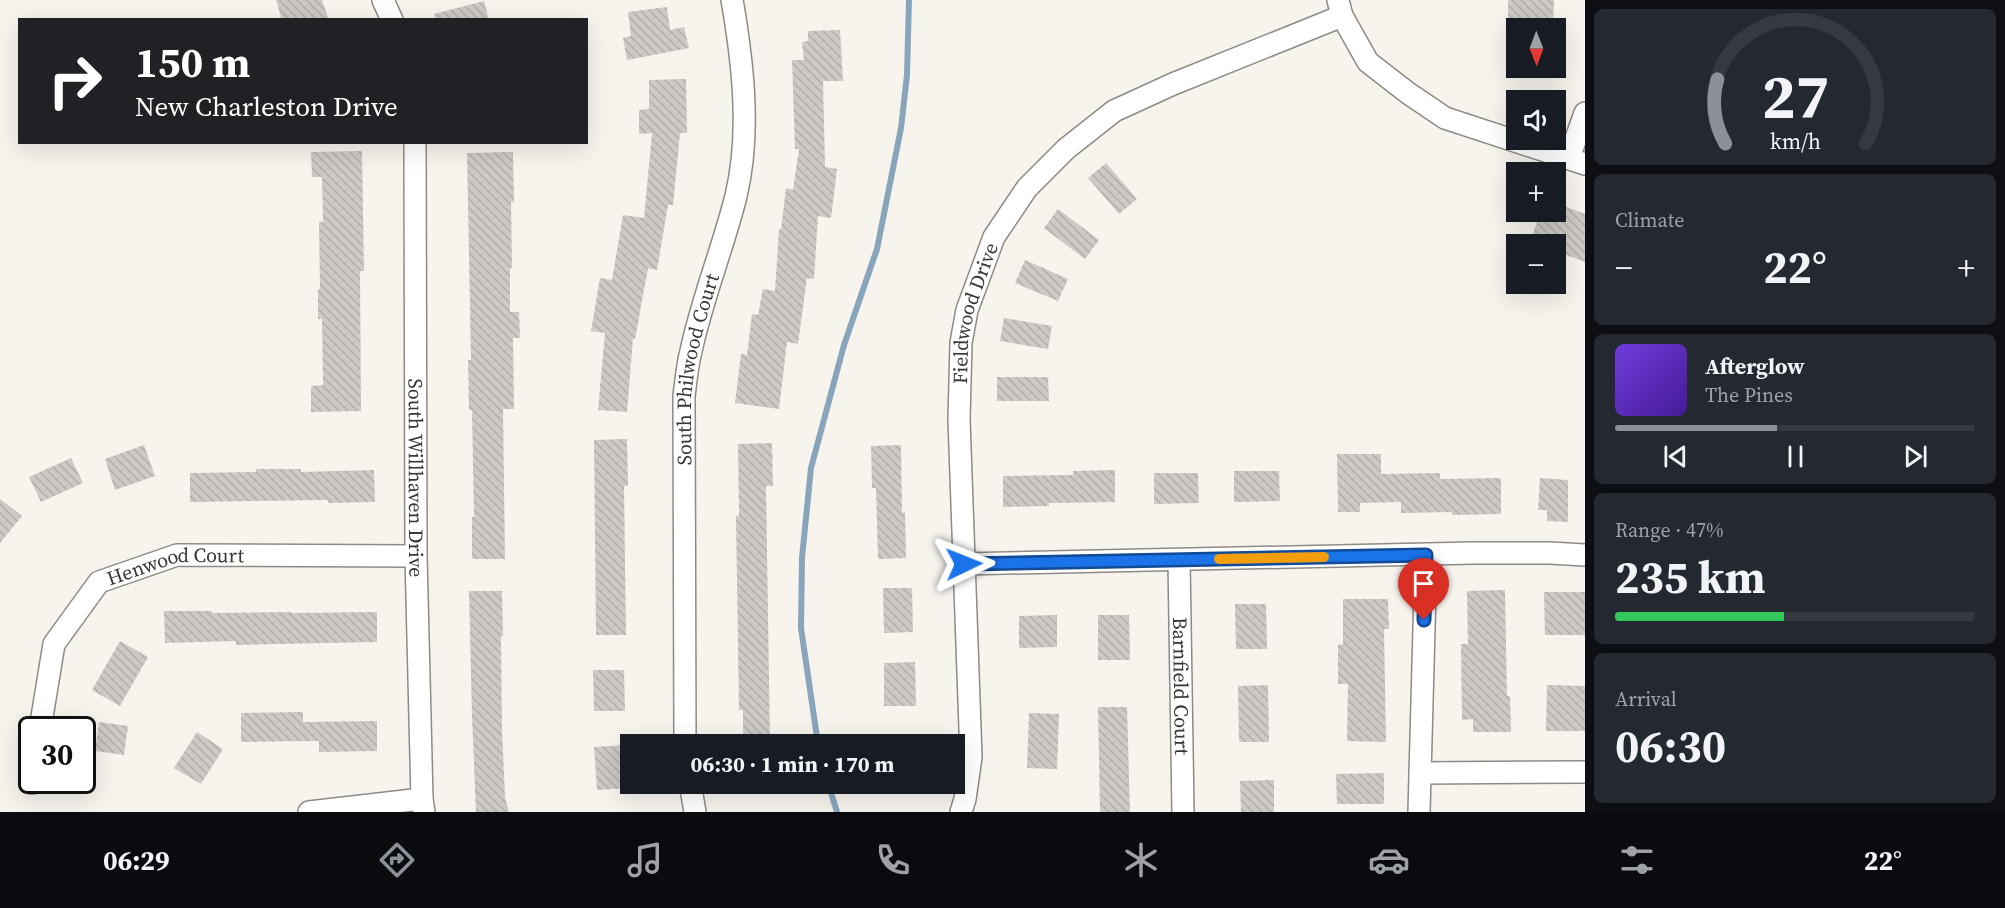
<!DOCTYPE html>
<html lang="en">
<head>
<meta charset="utf-8">
<style>
	:root { --surface:#171b24; --page:#242831; --text:#f1f3f6; --muted:#9ea1a6; --line:#363941; --accent:#8c9099 }
	body { margin:0; font-family:"Source Serif 4",serif; background:var(--page); color:var(--text); height:100vh; display:flex; flex-direction:column; font-size:22px; white-space:nowrap }
	* { box-sizing:border-box; margin:0 }
	p { font-size:20px; color:var(--muted) }
	.icon { flex:none; width:33px; height:33px; fill:none; stroke:currentColor; stroke-width:2; stroke-linecap:round; stroke-linejoin:round }
	.map { position:relative; flex:1; overflow:hidden }
	.details { display:flex; flex-direction:column; gap:9px; padding:9px; background:#0d0f14; width:420px }
	.details>* { flex:none }
	.top-card { position:absolute; left:18px; top:18px; width:570px; height:126px; border-radius:0px; box-shadow:0 6px 24px #0002; background:#202124; color:#fff; overflow:hidden }
	.needle { width:39px; rotate:179deg }
	.tools { position:absolute; left:1506px; top:18px; display:grid; gap:12px }
	.tools a { display:grid; place-items:center; width:60px; height:60px; border-radius:0px; background:var(--surface); box-shadow:0 6px 24px #0002; font-size:30px }
	.speed { position:absolute; left:18px; top:716px; display:flex; gap:12px; font-size:30px; font-weight:700; text-align:center }
	.speed>* { display:grid; place-content:center; width:78px; height:78px; border-radius:50%; background:var(--surface); box-shadow:0 6px 24px #0002; line-height:1 }
	.speed .limit { border:3px solid #111; border-radius:9px; background:#fff; color:#111 }
	.pin { position:absolute; display:grid; place-items:center; width:51px; height:51px; color:#fff; margin:-62px -26px; border-radius:50% 50% 50% 0; rotate:-45deg; box-shadow:0 0 6px #0007 }
	.pin .icon { rotate:45deg }
	.me { position:absolute; width:66px; margin:-33px; rotate:88deg; stroke-linejoin:round; filter:drop-shadow(0 0 4px #0008) }
	.turn { display:flex; align-items:center; gap:21px; height:126px; padding:0 18px; font-size:27px }
	.turn .icon { width:78px; height:78px; stroke-width:2.5 }
	.turn b { display:block; font-size:42px; line-height:51px }
	.big { font-size:45px; font-weight:700; line-height:1.1 }
	.details .card { flex:1; display:flex; flex-direction:column; justify-content:center; gap:9px; min-width:0; padding:0 21px; border-radius:9px; background:var(--page) }
	.details .dial { align-items:center; gap:0 }
	.dial svg { height:156px; overflow:visible; fill:none; stroke:var(--line); stroke-width:7; stroke-linecap:round; text-anchor:middle }
	.dial text { fill:var(--text); stroke:none }
	.song { display:flex; align-items:center; gap:18px }
	.cover { width:72px; height:72px; border-radius:9px; background:linear-gradient(135deg,hsl(260 70% 55%),hsl(260 70% 35%)) }
	.played { height:6px; border-radius:3px; background:linear-gradient(90deg,var(--accent) 45%,var(--line) 45%) }
	.keys { display:flex; justify-content:space-around; direction:ltr }
	.heat { display:flex; justify-content:space-between; align-items:center; font-size:33px; direction:ltr }
	.charge { height:9px; border-radius:4px; background:linear-gradient(90deg,#34c759 47%,var(--line) 0) }
	.trip { position:absolute; left:620px; top:734px; width:345px; height:60px; border-radius:0px; background:var(--surface); box-shadow:0 6px 24px #0002; font-weight:700; line-height:60px; text-align:center }
	.tabs { display:flex; height:96px; justify-content:space-around; align-items:center; background:#090b0e; color:var(--muted) }
	.tabs .icon { width:42px; height:42px }
	.tabs .current { color:var(--accent) }
	.tabs b { font-size:27px; color:var(--text) }
	main { display:flex; flex:1; min-height:0 }
	.map>svg:first-child { display:block }
	.lines { fill:none; stroke-linecap:round; stroke-linejoin:round }
	.stream { stroke:#89a5bb; stroke-width:6 }
	.building { fill:url(#building-back-hatch) }
	.street-casing { stroke:#8e8b86; stroke-width:24 }
	.street { stroke:#fff; stroke-width:21 }
	.route-casing { stroke:#114b97; stroke-width:15 }
	.route { stroke:#1a73e8; stroke-width:10 }
	.slow { stroke:#f59e0b; stroke-width:10 }
	.labels { text-anchor:middle; stroke-width:6; stroke-linejoin:round; paint-order:stroke }
	.street-label { font-size:20px; fill:#383735; stroke:#f7f4ee }
</style>
</head>
<body>
<main>
<div class="map">
<svg width="1585" height="812" viewBox="0 0 1585 812">
	<defs>
		<pattern id="building-back-hatch" width="6" height="6" patternUnits="userSpaceOnUse" patternTransform="scale(1.5)"><rect width="6" height="6" fill="#cdc9c4"/><path d="M-1 5l2 2M0 0l6 6M5-1l2 2" fill="none" stroke="#b1ada9"/></pattern>
	</defs>
	<rect width="100%" height="100%" fill="#f7f4ee"/>
	<g class="lines">
		<g class="stream">
			<path d="M 818,744 L 801,628 L 802,558 L 811,468 L 844,345 L 877,249 L 901,128 L 907,75 L 909,0"/>
			<path d="M 828,783 L 837,812"/>
		</g>
	</g>
	<g class="building">
		<path d="M 276,0 L 322,0 L 329,20 L 282,20 Z"/>
		<path d="M 1508,0 L 1554,0 L 1553,28 L 1508,28 Z"/>
		<path d="M 484,1 L 489,20 L 435,20 L 434,14 Z"/>
		<path d="M 667,7 L 670,30 L 684,27 L 689,48 L 627,60 L 623,38 L 631,36 L 628,12 Z"/>
		<path d="M 840,30 L 843,81 L 823,81 L 825,167 L 837,169 L 831,218 L 818,216 L 814,279 L 807,278 L 798,344 L 787,342 L 779,409 L 735,403 L 741,354 L 747,355 L 752,314 L 758,315 L 763,289 L 775,291 L 779,229 L 781,230 L 786,188 L 793,190 L 799,149 L 795,149 L 792,60 L 804,60 L 802,42 L 808,41 L 808,31 Z"/>
		<path d="M 686,79 L 687,133 L 680,133 L 673,205 L 668,205 L 657,270 L 648,268 L 635,339 L 633,338 L 627,412 L 598,410 L 605,333 L 591,331 L 600,278 L 612,280 L 623,215 L 644,218 L 652,133 L 639,134 L 639,110 L 649,109 L 649,80 Z"/>
		<path d="M 362,151 L 364,271 L 360,271 L 361,411 L 311,412 L 311,386 L 323,385 L 322,319 L 318,319 L 318,289 L 320,289 L 319,222 L 323,222 L 322,177 L 312,177 L 311,152 Z"/>
		<path d="M 513,152 L 514,202 L 511,202 L 512,268 L 510,268 L 510,312 L 519,312 L 520,338 L 513,338 L 514,409 L 503,409 L 505,559 L 472,559 L 472,517 L 474,517 L 472,410 L 469,410 L 468,360 L 471,360 L 467,153 Z"/>
		<path d="M 1106,163 L 1137,199 L 1119,214 L 1088,178 Z"/>
		<path d="M 1556,203 L 1585,214 L 1585,262 L 1556,251 L 1556,244 L 1529,244 L 1541,212 L 1556,212 Z"/>
		<path d="M 1058,209 L 1099,240 L 1085,259 L 1044,228 Z"/>
		<path d="M 1025,260 L 1068,279 L 1058,301 L 1015,283 Z"/>
		<path d="M 1004,318 L 1052,326 L 1048,349 L 1000,341 Z"/>
		<path d="M 997,377 L 1048,377 L 1049,401 L 997,401 Z"/>
		<path d="M 627,439 L 628,486 L 624,486 L 626,635 L 596,635 L 594,440 Z"/>
		<path d="M 772,443 L 773,486 L 766,486 L 770,744 L 743,744 L 743,710 L 739,710 L 736,516 L 739,516 L 738,444 Z"/>
		<path d="M 144,445 L 155,476 L 115,490 L 105,459 Z"/>
		<path d="M 901,445 L 902,513 L 905,512 L 906,558 L 878,559 L 876,488 L 872,488 L 871,446 Z"/>
		<path d="M 1337,454 L 1381,454 L 1381,474 L 1440,473 L 1440,479 L 1501,478 L 1501,514 L 1452,515 L 1452,512 L 1401,513 L 1401,502 L 1360,503 L 1360,512 L 1338,512 Z"/>
		<path d="M 71,458 L 83,483 L 41,502 L 29,477 Z"/>
		<path d="M 256,469 L 301,469 L 301,472 L 374,470 L 375,502 L 328,503 L 328,500 L 190,502 L 190,473 L 256,472 Z"/>
		<path d="M 1115,470 L 1115,502 L 1049,503 L 1049,506 L 1003,507 L 1003,476 L 1073,475 L 1073,471 Z"/>
		<path d="M 1234,471 L 1279,471 L 1280,501 L 1234,502 Z"/>
		<path d="M 1154,473 L 1198,473 L 1199,503 L 1154,504 Z"/>
		<path d="M 1540,478 L 1568,480 L 1568,522 L 1547,521 L 1547,510 L 1538,510 Z"/>
		<path d="M 0,499 L 22,516 L 0,543 Z"/>
		<path d="M 883,588 L 912,588 L 913,632 L 884,633 Z"/>
		<path d="M 1505,590 L 1507,696 L 1510,696 L 1511,732 L 1473,732 L 1473,719 L 1462,720 L 1461,644 L 1468,644 L 1467,591 Z"/>
		<path d="M 469,591 L 502,591 L 503,636 L 501,636 L 502,729 L 505,797 L 509,812 L 476,812 L 472,716 Z"/>
		<path d="M 1544,592 L 1585,592 L 1585,635 L 1545,635 Z"/>
		<path d="M 1343,599 L 1388,599 L 1389,629 L 1384,629 L 1386,742 L 1347,741 L 1348,684 L 1338,684 L 1338,645 L 1343,644 Z"/>
		<path d="M 1235,604 L 1266,604 L 1267,649 L 1236,649 Z"/>
		<path d="M 164,611 L 212,611 L 212,613 L 292,612 L 292,613 L 377,612 L 377,642 L 236,645 L 236,641 L 165,643 Z"/>
		<path d="M 1057,615 L 1057,647 L 1019,648 L 1019,616 Z"/>
		<path d="M 1098,615 L 1129,615 L 1130,660 L 1098,660 Z"/>
		<path d="M 120,641 L 148,657 L 120,706 L 92,690 Z"/>
		<path d="M 915,662 L 916,706 L 884,706 L 884,663 Z"/>
		<path d="M 593,670 L 624,670 L 625,711 L 594,711 Z"/>
		<path d="M 1268,685 L 1269,742 L 1239,742 L 1238,686 Z"/>
		<path d="M 1547,685 L 1585,686 L 1585,731 L 1546,731 Z"/>
		<path d="M 1098,707 L 1127,707 L 1130,812 L 1100,812 Z"/>
		<path d="M 303,712 L 303,722 L 377,721 L 377,751 L 319,752 L 319,741 L 241,742 L 241,713 Z"/>
		<path d="M 1029,713 L 1059,714 L 1057,769 L 1027,768 Z"/>
		<path d="M 99,722 L 128,726 L 124,755 L 95,751 Z"/>
		<path d="M 197,732 L 223,749 L 201,784 L 174,768 Z"/>
		<path d="M 626,745 L 628,788 L 597,790 L 594,747 Z"/>
		<path d="M 1384,773 L 1384,804 L 1337,804 L 1336,774 Z"/>
		<path d="M 1274,780 L 1274,812 L 1241,812 L 1240,781 Z"/>
	</g>
	<g class="lines">
		<g class="street-casing">
			<g id="street">
				<path d="M 383,0 L 392,20"/>
				<path d="M 1338,0 L 1342,16 L 1368,62 L 1408,93 L 1445,118 L 1585,164"/>
				<path id="s1" d="M 415,142 L 416,556 L 422,799 L 424,812"/>
				<path d="M 1569,158 L 1585,113"/>
				<path id="s2" d="M 1179,560 L 1183,812"/>
				<path d="M 964,564 L 1473,553 L 1550,553 L 1585,555"/>
				<path id="s3" d="M 40,729 L 54,644 L 99,582 L 177,555 L 416,556"/>
				<path id="s4" d="M 685,744 L 684,396 C 686,381 687,366 691,351 C 702,299 723,248 736,196 C 751,133 743,63 732,0"/>
				<path d="M 1420,773 L 1585,772"/>
				<path d="M 32,783 L 32,780"/>
				<path d="M 690,783 L 695,812"/>
				<path d="M 309,812 L 422,799"/>
				<path id="s5" d="M 961,812 L 965,799 L 971,757 L 959,419 L 961,343 L 967,310 L 994,237 L 1027,188 L 1066,149 L 1114,111 L 1173,84 L 1342,16"/>
				<path d="M 1419,812 L 1426,555"/>
			</g>
		</g>
		<use href="#street" class="street"/>
	</g>
	<g class="lines">
		<g class="route-casing">
			<path id="route" d="M 964,564 L 1426,555 L 1424,620"/>
		</g>
		<use href="#route" class="route"/>
		<path class="slow" d="M 1219,559 L 1324,557"/>
	</g>
	<g class="labels">
		<g class="street-label">
			<text dy="7" stroke="none"><textPath href="#s5" startOffset="502">Fieldwood Drive</textPath></text>
			<text dy="7" stroke="none"><textPath href="#s4" startOffset="376">South Philwood Court</textPath></text>
			<text dy="7" stroke="none"><textPath href="#s1" startOffset="336">South Willhaven Drive</textPath></text>
			<text dy="7" stroke="none"><textPath href="#s3" startOffset="242">Henwood Court</textPath></text>
			<text dy="7" stroke="none"><textPath href="#s2" startOffset="126">Barnfield Court</textPath></text>
		</g>
	</g>
</svg>
<div class="tools">
<a><svg class="needle" viewBox="-14 -14 28 28"><path d="M0-13l5 13h-10z" fill="#e53935"/><path d="M0 13l5-13h-10z" fill="#9ea1a6"/></svg></a>
<a><svg class="icon" aria-label="sound" viewBox="0 0 24 24"><path d="M4 9h4l5-4v14l-5-4H4zM17 9q2 3 0 6"/></svg></a>
<a>+</a>
<a>−</a>
</div>
<div class="speed"><div class="limit">30</div></div>
<div class="pin" style="left:1424px;top:620px;background:#d93025"><svg class="icon" aria-label="arrive" viewBox="0 0 24 24"><path d="M6 21V4h12l-3 4 3 4H6"/></svg></div>
<svg class="me" style="left:964px;top:564px" viewBox="-20 -20 40 40"><path d="M0-17L14 15 0 8-14 15z" fill="#1a73e8" stroke="#fff" stroke-width="4"/></svg>
<div class="trip">06:30 · 1 min · 170 m</div>
<div class="top-card">
<div class="turn"><svg class="icon" aria-label="right" viewBox="0 0 24 24"><path d="M7 20v-9h11M14 6l5 5-5 5"/></svg><div><b>150 m</b>New Charleston Drive</div></div>
</div>
</div>
<section class="details">
<div class="card dial"><svg viewBox="0 0 100 80">
<path d="M14 69A42 42 0 1 1 86 69"/>
<path d="M14 69A42 42 0 0 1 10 36" stroke="#8c9099"/>
<text x="50" y="56" font-size="32" font-weight="700">27</text>
<text x="50" y="72" font-size="11">km/h</text>
</svg></div>
<div class="card"><p>Climate</p>
<div class="heat"><a>−</a><b class="big">22°</b><a>+</a></div>
</div>
<div class="card">
<div class="song"><i class="cover"></i><div><b>Afterglow</b><p>The Pines</p></div></div>
<div class="played"></div>
<div class="keys"><svg class="icon" aria-label="previous" viewBox="0 0 24 24"><path d="M18 5L8 12l10 7zM5 5v14"/></svg><svg class="icon" aria-label="pause" viewBox="0 0 24 24"><path d="M8 5v14M16 5v14"/></svg><svg class="icon" aria-label="next" viewBox="0 0 24 24"><path d="M6 5l10 7-10 7zM19 5v14"/></svg></div>
</div>
<div class="card"><p>Range · 47%</p><b class="big">235 km</b><div class="charge"></div></div>
<div class="card"><p>Arrival</p><b class="big">06:30</b></div>
</section>
</main>
<nav class="tabs">
<b>06:29</b>
<svg class="icon current" aria-label="directions" viewBox="0 0 24 24"><path d="M12 3l9 9-9 9-9-9zM9 14v-3h6M13 9l2 2-2 2"/></svg>
<svg class="icon" aria-label="music" viewBox="0 0 24 24"><path d="M9 18V5l10-2v13"/><circle cx="6" cy="18" r="3"/><circle cx="16" cy="16" r="3"/></svg>
<svg class="icon" aria-label="phone" viewBox="0 0 24 24"><path d="M5 4h4l2 5-3 2q2 4 5 5l2-3 5 2v4C11 20 4 13 5 4z"/></svg>
<svg class="icon" aria-label="climate" viewBox="0 0 24 24"><path d="M12 3v18M4 7l16 10M4 17L20 7"/></svg>
<svg class="icon" aria-label="car" viewBox="0 0 24 24"><path d="M5 17H2v-5l4-1 3-4h7l3 4 3 1v5h-3M9 17h6M6 11h13"/><circle cx="7" cy="17" r="2"/><circle cx="17" cy="17" r="2"/></svg>
<svg class="icon" aria-label="filters" viewBox="0 0 24 24"><path d="M4 7h16M4 17h16"/><circle cx="9" cy="7" r="2"/><circle cx="15" cy="17" r="2"/></svg>
<b>22°</b>
</nav>
</body>
</html>
